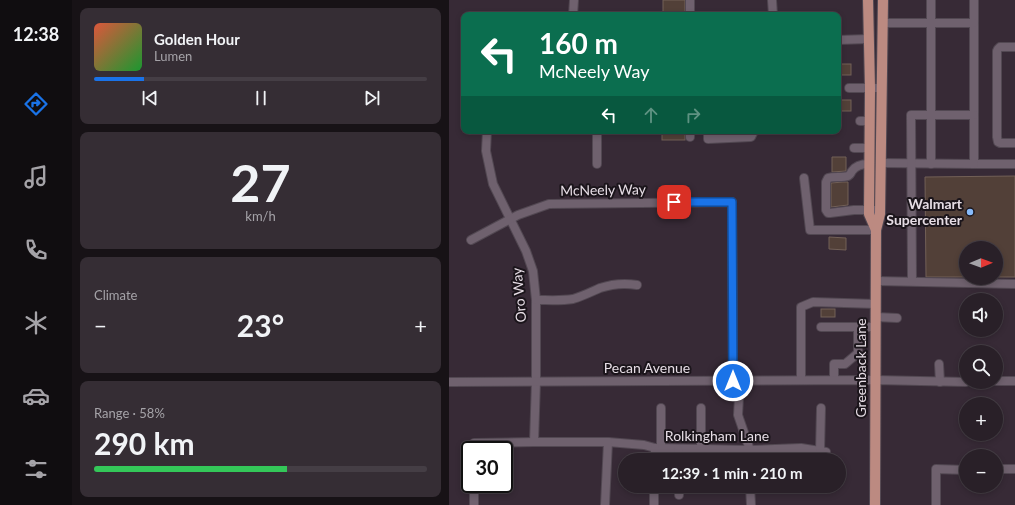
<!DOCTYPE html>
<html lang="en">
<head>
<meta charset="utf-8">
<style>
	:root { --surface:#292028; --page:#352d34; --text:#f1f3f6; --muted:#a5a3a8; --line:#453e45; --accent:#1a73e8 }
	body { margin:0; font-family:Lato,sans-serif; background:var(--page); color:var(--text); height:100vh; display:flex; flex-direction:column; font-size:15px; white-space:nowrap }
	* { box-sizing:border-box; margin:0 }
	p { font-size:13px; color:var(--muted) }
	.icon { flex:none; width:22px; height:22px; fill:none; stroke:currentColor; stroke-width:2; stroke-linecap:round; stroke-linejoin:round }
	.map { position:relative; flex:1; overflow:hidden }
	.details { display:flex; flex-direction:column; gap:8px; padding:8px; background:#171216; width:377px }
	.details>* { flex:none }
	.guide { position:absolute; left:12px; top:12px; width:380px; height:122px; border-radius:8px; box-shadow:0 2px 6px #0003,0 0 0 1px var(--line); background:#0b6e4f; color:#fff; overflow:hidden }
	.needle { width:26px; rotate:89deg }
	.controls { position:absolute; left:510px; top:241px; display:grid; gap:8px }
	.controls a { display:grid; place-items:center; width:44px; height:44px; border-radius:50%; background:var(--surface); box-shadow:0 2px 6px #0003,0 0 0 1px var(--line); font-size:20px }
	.speed { position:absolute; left:12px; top:441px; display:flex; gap:8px; font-size:20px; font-weight:700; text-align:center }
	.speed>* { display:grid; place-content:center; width:52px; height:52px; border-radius:50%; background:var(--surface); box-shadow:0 2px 6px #0003,0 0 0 1px var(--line); line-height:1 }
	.speed .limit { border:2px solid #111; border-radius:6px; background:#fff; color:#111 }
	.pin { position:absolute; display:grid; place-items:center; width:34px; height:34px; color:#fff; margin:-17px; border-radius:8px; box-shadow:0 2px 6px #0006 }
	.me { position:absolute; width:44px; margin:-22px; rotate:0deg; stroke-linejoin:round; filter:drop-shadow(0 0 3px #0008) }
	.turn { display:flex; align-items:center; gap:14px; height:84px; padding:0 12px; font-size:18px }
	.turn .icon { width:52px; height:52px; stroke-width:2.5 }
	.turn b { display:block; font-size:28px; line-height:34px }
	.lanes { display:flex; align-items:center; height:38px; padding:0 12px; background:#0003; justify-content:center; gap:20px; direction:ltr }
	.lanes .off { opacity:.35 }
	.big { font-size:30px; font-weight:700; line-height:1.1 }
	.details .widget { flex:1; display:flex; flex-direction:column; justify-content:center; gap:6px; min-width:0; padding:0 14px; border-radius:8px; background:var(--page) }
	.details .dial { align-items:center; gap:0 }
	.dial b { font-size:52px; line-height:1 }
	.song { display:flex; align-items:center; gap:12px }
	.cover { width:48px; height:48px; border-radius:6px; background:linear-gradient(135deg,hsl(10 70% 55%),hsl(130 70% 35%)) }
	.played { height:4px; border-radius:2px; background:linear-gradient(90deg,var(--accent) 15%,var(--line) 15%) }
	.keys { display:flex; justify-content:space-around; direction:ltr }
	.heat { display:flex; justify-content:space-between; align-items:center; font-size:22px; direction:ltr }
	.charge { height:6px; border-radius:3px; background:linear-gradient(90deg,#34c759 58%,var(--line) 0) }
	.trip { position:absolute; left:169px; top:453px; width:228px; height:40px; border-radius:20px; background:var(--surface); box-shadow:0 2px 6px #0003,0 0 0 1px var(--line); font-weight:700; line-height:40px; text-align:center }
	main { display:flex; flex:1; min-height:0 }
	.dock { display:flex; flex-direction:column; width:72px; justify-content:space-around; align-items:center; background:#100d10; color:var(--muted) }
	.dock .icon { width:28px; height:28px }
	.dock .active { color:var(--accent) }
	.dock b { font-size:18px; color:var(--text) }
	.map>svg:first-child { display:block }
	.building { fill:#524038; stroke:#726057 }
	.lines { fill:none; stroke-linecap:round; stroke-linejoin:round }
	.minor-casing { stroke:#524852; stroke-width:10 }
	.major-casing { stroke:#524852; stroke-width:12 }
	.minor { stroke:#6f616e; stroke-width:8 }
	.major { stroke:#bc8a81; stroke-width:10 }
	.route-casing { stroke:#114b97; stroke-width:10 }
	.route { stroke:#1a73e8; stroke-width:7 }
	.poi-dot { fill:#87bbfb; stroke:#1b151b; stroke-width:1.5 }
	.labels { text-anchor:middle; stroke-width:4; stroke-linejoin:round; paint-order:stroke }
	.street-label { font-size:14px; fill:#e6dde5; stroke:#1b151b }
	.poi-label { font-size:14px; font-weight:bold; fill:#e6dde5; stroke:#1b151b; text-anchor:end }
</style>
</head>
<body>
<main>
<nav class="dock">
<b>12:38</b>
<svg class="icon active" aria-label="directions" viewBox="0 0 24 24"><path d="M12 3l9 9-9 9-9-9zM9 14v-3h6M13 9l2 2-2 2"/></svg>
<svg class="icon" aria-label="music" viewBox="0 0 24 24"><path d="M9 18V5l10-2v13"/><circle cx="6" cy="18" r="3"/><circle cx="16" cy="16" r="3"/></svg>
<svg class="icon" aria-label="phone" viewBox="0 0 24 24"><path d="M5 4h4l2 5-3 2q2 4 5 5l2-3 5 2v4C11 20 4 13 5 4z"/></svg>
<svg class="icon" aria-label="climate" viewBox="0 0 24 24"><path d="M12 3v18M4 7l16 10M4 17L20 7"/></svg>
<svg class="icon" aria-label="car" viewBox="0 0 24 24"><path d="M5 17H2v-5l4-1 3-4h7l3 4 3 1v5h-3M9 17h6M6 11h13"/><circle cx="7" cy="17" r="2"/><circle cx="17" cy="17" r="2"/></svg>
<svg class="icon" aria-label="filters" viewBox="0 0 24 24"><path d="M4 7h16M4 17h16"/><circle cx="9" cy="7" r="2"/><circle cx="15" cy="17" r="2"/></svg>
</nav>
<section class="details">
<div class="widget">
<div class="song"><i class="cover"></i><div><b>Golden Hour</b><p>Lumen</p></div></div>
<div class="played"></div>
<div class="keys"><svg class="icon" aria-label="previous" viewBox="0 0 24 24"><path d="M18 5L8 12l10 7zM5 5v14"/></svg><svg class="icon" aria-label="pause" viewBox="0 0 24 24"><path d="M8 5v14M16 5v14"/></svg><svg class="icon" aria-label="next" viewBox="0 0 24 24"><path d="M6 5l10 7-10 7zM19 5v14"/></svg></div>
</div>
<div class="widget dial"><b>27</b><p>km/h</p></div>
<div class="widget"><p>Climate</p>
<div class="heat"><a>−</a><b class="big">23°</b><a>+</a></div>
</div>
<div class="widget"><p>Range · 58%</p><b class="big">290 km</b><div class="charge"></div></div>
</section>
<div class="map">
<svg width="566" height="505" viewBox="0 0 566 505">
	<rect width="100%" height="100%" fill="#372a36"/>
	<g class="building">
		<rect x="214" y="0" width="22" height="15"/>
		<rect x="389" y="64" width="13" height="11"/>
		<rect x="389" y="100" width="13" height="11"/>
		<rect x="213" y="131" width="23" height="9"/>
		<path d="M 383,157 L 397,157 L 397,171 L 383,172 Z"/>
		<path d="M 566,176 L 566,277 L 547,277 L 547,248 L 517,248 L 517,277 L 477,277 L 476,177 Z"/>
		<path d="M 394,182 L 399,182 L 399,205 L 382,207 L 382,183 Z"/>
		<path d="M 380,237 L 397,238 L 397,250 L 380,249 Z"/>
		<rect x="372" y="309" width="14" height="8"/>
	</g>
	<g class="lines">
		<g class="minor-casing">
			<g id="minor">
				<path d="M 241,0 L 241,15"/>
				<path d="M 323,0 L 324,15"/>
				<path d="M 482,0 L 482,164"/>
				<path d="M 525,0 L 525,164 L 566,164"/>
				<path d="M 124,15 L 125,0"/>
				<path d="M 434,23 L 525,23"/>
				<path d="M 389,40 L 419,39"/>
				<path d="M 566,47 L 551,47 L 549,49 L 548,51 L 548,137 L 549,142 L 551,143 L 566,143"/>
				<path d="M 400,88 L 433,88"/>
				<path d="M 411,121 L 420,121"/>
				<path d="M 38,131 L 37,151 L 44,184 L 77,251 L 84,271 L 87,300 L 87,381 L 85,442"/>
				<path d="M 241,131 L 241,137"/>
				<path d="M 259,131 L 259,139 L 302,137 L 305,131"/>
				<path d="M 405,148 L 420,148"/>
				<path d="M 432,163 L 525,164"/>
				<path d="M 148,164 L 148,131"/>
				<path d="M 420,164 C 414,164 407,165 403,171 C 401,174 402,174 399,176 C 393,178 385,176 379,178 L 377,182 L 377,210 L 379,213 L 381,213 L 405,210 L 431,210"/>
				<path d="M 355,178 L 361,230 L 427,230"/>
				<path d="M 22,240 L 69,215 L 100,204 L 283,202 L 284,381"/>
				<path d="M 427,281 L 566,284"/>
				<path d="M 463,281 L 462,115 L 525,115"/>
				<path d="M 87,300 C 99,300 112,301 124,299 C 134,296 142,292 151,288 C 163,284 176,283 188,285"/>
				<path d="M 427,317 L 448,318"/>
				<path d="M 372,327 L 427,327"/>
				<path d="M 490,364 L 491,382"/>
				<path d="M 291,380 L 289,415 L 301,450 L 301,460"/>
				<path d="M 352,380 L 352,307 L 364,302 L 427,304"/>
				<path d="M 385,380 L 385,364 L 396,364 L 409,353 L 409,327"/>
				<path d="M 547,381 L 566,381"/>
				<path d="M 0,382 L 426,380 L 517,382"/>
				<path d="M 212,408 L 212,448"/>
				<path d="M 252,408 L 252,449"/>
				<path d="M 159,442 L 195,445 L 206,448 L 301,450 L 352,448 L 377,452"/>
				<path d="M 229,449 L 230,460"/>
				<path d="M 25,450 L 25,443 L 85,442 L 159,442 L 156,505"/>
				<path d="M 371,452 L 372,408"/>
				<path d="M 206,460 L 206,448"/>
				<path d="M 547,469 L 566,469"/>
				<path d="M 25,484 L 25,505"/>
				<path d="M 230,486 L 230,495"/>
				<path d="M 301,486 L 302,505"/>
				<path d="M 205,505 L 205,486"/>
				<path d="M 487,505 L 487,469 L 517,470"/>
			</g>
		</g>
		<g class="major-casing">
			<g id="major">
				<path d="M 419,0 L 421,88 L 420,214 L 427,230"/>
				<path d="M 426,505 L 427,230 L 431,214 L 434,0"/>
			</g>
		</g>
		<use href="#minor" class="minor"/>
		<use href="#major" class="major"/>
	</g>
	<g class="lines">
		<g class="route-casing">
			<path id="route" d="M 225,202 L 283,202 L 284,381"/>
		</g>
		<use href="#route" class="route"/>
	</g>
	<circle class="poi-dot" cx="521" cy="212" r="4"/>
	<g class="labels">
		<g class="street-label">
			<text transform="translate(154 190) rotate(-1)" y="5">McNeely Way</text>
			<text transform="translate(70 295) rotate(-95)" y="5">Oro Way</text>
			<text x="198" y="373">Pecan Avenue</text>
			<text transform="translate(412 368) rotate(-90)" y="5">Greenback Lane</text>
			<text x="268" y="441">Rolkingham Lane</text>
		</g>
		<g class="poi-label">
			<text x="513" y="209">Walmart<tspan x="513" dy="16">Supercenter</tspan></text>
		</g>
	</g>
</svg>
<div class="controls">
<a><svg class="needle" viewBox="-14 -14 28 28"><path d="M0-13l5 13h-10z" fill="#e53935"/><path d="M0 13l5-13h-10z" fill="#a5a3a8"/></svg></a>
<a><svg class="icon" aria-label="sound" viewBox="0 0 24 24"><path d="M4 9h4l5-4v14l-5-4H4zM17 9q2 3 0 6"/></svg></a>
<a><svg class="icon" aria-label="search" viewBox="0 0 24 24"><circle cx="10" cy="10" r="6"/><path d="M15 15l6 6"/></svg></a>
<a>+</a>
<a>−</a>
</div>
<div class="speed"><div class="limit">30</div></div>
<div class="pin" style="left:225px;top:202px;background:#d93025"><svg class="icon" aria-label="arrive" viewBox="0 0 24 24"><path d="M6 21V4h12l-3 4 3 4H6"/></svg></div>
<svg class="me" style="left:284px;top:381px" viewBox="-20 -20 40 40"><circle r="17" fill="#1a73e8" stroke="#fff" stroke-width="3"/><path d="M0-11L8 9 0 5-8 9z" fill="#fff"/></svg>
<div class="trip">12:39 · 1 min · 210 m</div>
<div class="guide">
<div class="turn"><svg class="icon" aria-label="left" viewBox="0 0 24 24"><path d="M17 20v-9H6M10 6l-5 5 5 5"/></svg><div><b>160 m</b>McNeely Way</div></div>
<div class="lanes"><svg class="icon" aria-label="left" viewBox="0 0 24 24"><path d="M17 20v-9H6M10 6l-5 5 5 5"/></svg><svg class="icon off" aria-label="ahead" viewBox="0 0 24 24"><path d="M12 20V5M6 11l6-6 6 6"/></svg><svg class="icon off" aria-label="right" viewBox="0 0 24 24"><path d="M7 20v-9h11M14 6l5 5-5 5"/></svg></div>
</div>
</div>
</main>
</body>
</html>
